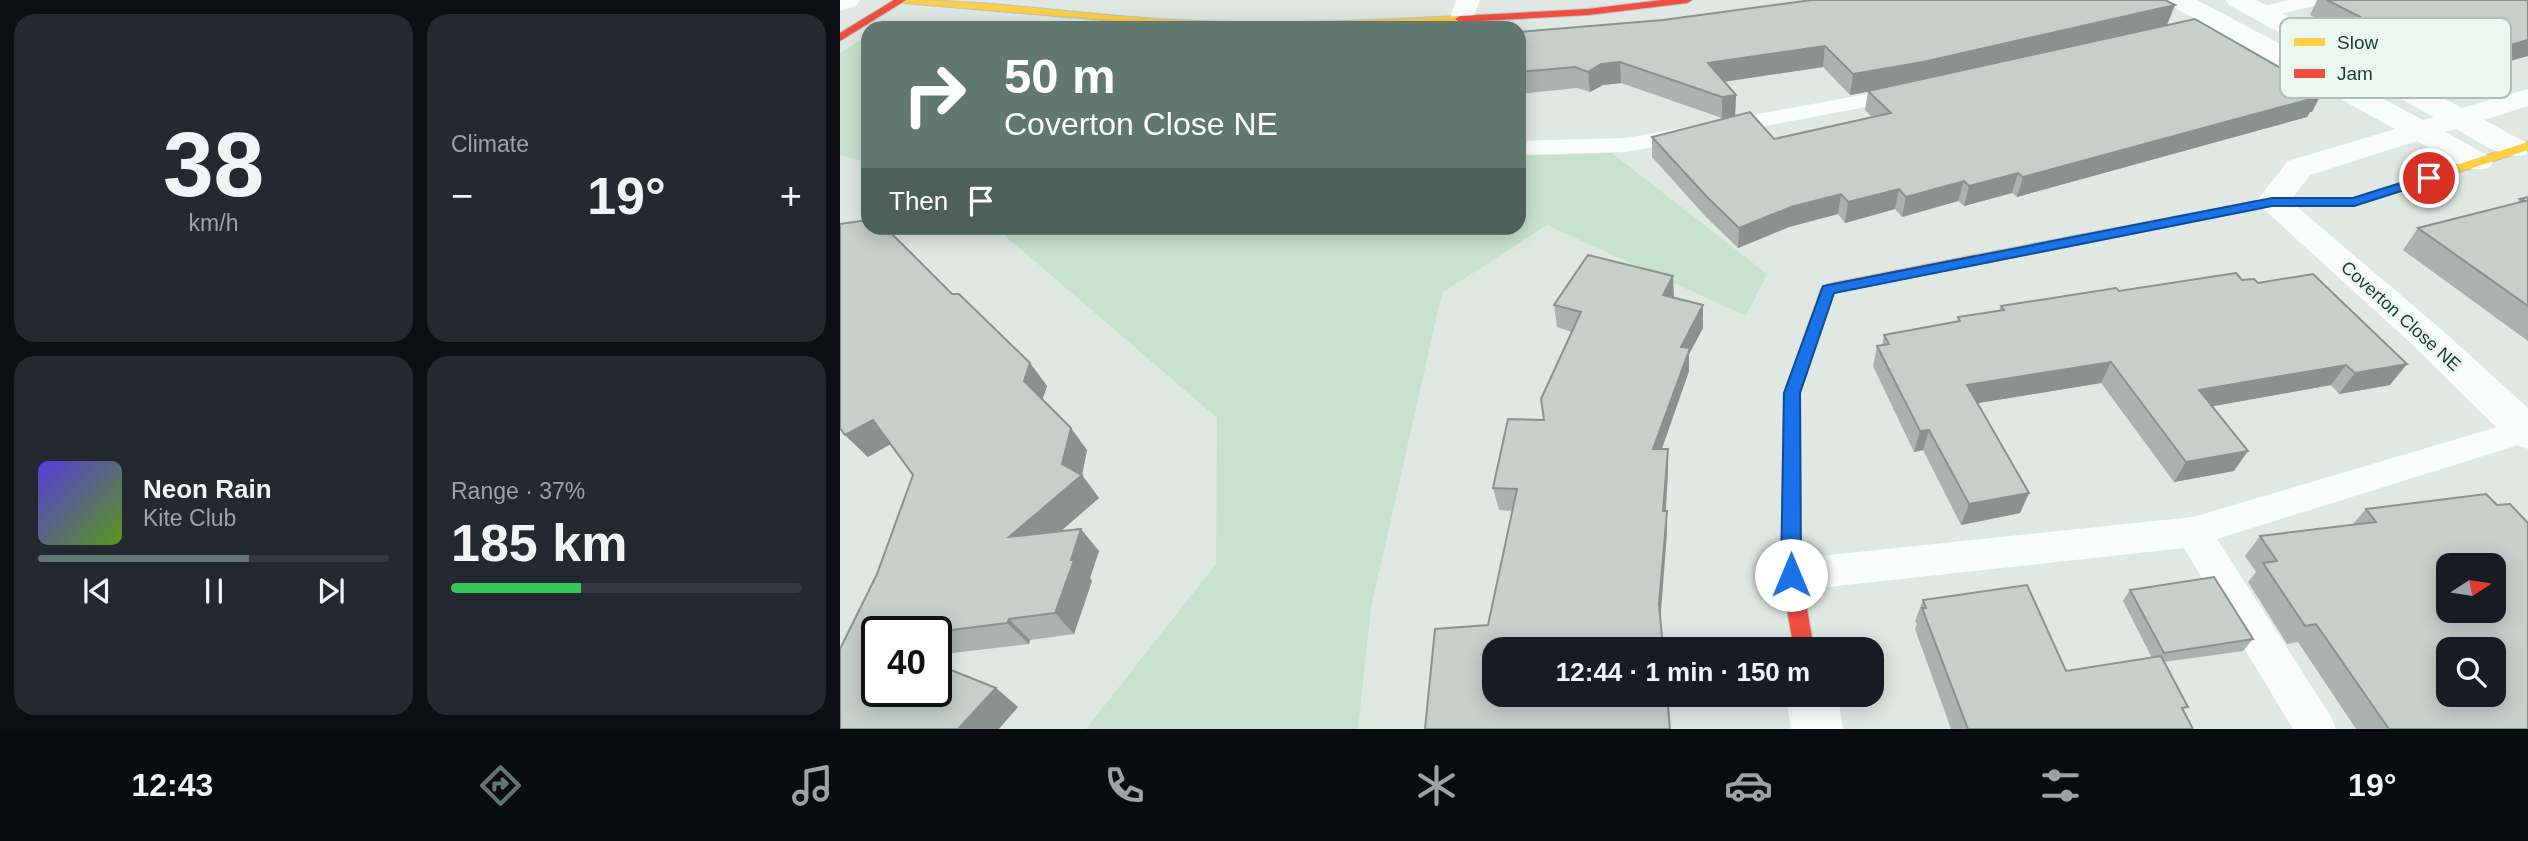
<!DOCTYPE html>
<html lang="en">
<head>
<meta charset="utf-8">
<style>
	:root { --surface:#171b24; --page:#242831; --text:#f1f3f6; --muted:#9ea1a6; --line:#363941; --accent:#617871 }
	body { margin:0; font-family:Helvetica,sans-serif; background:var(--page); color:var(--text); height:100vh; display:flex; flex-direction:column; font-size:26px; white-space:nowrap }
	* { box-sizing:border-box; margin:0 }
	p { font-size:23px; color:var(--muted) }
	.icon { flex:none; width:38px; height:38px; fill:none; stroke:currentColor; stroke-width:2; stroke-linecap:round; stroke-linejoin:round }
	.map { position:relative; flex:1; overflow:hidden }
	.drawer { display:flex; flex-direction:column; gap:14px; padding:14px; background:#0d0f14; width:840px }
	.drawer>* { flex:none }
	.hud { position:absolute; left:21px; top:21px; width:665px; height:214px; border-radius:21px; box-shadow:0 4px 18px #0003; background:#617871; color:#fff; overflow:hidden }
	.needle { width:46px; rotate:78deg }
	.controls { position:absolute; left:1596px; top:553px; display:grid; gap:14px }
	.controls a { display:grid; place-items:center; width:70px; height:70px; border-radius:14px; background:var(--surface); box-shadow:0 4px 18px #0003; font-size:35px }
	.speed { position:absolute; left:21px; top:616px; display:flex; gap:14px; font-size:35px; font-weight:700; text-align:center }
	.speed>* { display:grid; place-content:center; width:91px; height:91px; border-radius:50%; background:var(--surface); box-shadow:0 4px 18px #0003; line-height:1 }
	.speed .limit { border:4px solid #111; border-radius:10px; background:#fff; color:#111 }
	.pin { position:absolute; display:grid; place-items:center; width:60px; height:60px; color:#fff; margin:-30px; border:4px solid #fff; border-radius:50%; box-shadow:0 2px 7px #0007 }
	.me { position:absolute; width:77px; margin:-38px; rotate:0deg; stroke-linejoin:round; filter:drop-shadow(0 0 5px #0008) }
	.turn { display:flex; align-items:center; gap:24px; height:147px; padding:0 28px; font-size:32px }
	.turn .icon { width:91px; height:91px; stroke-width:2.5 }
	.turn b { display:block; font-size:49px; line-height:60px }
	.then { display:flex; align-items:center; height:66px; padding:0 28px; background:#0003; gap:14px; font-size:26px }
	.big { font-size:52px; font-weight:700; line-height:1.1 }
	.drawer .tile { flex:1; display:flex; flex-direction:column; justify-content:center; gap:10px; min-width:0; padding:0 24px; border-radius:21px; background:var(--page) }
	.drawer .dial { align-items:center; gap:0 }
	.dial b { font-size:91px; line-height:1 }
	.song { display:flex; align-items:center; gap:21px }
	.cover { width:84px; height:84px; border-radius:10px; background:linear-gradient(135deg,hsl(250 70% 55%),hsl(90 70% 35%)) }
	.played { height:7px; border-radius:4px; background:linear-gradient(90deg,var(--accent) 60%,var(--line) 60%) }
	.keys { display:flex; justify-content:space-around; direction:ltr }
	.heat { display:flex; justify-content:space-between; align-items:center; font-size:38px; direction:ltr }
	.charge { height:10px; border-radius:5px; background:linear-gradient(90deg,#34c759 37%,var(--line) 0) }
	.drawer .tiles { flex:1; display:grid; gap:14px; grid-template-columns:repeat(2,1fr) }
	.trip { position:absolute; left:642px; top:637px; width:402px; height:70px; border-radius:21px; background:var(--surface); box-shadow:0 4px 18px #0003; font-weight:700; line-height:70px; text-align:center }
	.dock { display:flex; height:112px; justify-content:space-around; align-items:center; background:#090b0e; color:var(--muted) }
	.dock .icon { width:49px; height:49px }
	.dock .current { color:var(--accent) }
	.dock b { font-size:32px; color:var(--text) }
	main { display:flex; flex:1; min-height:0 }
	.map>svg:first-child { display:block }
	.green { fill:#c7e3cf }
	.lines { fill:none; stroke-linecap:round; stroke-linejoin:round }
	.slow-casing { stroke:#b9c5c0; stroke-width:2 }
	.jam-casing { stroke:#b9c5c0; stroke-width:2 }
	.lane { fill:#fafcfb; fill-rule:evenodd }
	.street { fill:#fafcfb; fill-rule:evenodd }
	.slow { fill:#ffcf43; fill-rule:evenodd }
	.jam { fill:#f24e42; fill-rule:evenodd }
	.wall { fill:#abb2af }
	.shaded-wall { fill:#8b918e }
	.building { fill:#c7cfcb; stroke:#8b918e; stroke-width:2; fill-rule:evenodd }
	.route { fill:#1a73e8; stroke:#114b97; stroke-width:2 }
	.labels { text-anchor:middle; stroke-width:6; stroke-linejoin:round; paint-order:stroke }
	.street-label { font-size:18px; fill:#1d3b33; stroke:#edf7f2 }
	.key { fill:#edf7f2; stroke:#afbfb9; stroke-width:2 }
	.key-label { font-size:19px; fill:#1d3b33 }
</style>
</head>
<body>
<main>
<section class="drawer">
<div class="tiles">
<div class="tile dial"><b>38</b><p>km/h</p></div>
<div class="tile"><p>Climate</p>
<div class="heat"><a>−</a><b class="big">19°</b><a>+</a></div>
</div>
<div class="tile">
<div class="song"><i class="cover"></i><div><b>Neon Rain</b><p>Kite Club</p></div></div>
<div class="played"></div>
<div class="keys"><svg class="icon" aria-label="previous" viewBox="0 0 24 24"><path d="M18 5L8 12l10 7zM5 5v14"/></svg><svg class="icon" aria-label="pause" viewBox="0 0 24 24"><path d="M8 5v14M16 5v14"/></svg><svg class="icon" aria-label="next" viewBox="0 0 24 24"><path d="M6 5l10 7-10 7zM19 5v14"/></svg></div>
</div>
<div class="tile"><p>Range · 37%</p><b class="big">185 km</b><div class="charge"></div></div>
</div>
</section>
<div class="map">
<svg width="1688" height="729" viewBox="0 0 1688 729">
	<rect width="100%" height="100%" fill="#e0e8e4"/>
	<g class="green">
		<path d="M 28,35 L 28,163 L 0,155 L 0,53 Z"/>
		<path d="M 772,153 L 927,274 L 906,316 L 707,225 L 602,293 L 531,608 L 518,729 L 246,729 L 376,564 L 377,418 L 156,228 L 679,228 L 679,156 Z"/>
	</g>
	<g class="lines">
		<g class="slow-casing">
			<g id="slow">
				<path d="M 59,0 C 151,0 242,15 334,20 C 429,25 525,21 620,16 L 625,19 L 620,22 L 511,28 L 334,26 L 64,3 Z"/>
				<path d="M 1688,142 L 1688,150 L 1514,206 L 1432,206 L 1135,265 L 1128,260 L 1135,255 L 1432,198 L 1513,198 Z"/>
			</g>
		</g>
		<g class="jam-casing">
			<g id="jam">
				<path d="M 54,0 L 66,0 L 0,41 L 0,33 Z"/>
				<path d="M 822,0 L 852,0 L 847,3 L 748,15 L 620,22 L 615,19 L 620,16 L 748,9 Z"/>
				<path d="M 1135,255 L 1140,257 L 1142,260 L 1140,263 L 994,293 L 960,393 L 961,575 L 974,649 L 954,649 L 941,575 L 944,393 L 981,289 L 988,284 Z"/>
			</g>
		</g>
		<g class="lane">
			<path d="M 1450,0 L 1484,0 L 1482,4 L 1422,18 L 1412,12 L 1415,8 Z"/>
			<path d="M 1066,87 L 1074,88 L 1077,93 L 1074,98 L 786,152 L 679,155 L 679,141 L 786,138 Z"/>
			<path d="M 1688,418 L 1688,442 L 1377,539 L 1490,715 L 1496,729 L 1453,729 L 1344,548 L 951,591 L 938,586 L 933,575 L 938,564 L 951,559 L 1353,517 Z"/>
		</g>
		<g class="street">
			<path d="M 0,0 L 20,0 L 17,5 L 0,11 Z"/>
			<path d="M 616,0 L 640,0 L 630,26 L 612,26 L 609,21 Z"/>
			<path d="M 1327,0 L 1357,0 L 1583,120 L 1594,117 L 1389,5 L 1386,0 L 1416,0 L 1622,108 L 1688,89 L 1688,106 L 1644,120 L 1687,143 L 1687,155 C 1662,161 1637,140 1616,129 L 1605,132 L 1649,156 L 1653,162 L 1649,168 C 1624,175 1598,153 1577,141 L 1470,175 L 1450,201 L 1602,330 L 1688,408 L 1688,449 L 1673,444 L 1576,348 L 1416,202 L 1448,161 L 1555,129 L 1330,5 Z"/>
			<path d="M 946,695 L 998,695 L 1003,729 L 951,729 Z"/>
		</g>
		<use href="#slow" class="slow"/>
		<use href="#jam" class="jam"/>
	</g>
	<g class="wall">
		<path d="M 1477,0 L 1688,0 L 1688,56 L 1596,81 L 1470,15 Z"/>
		<path d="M 1327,25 L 1482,92 L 1472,112 L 1470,112 L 1467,117 L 1177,197 L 1172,193 L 1124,206 L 1118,201 L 1062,217 L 1055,209 L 1005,223 L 998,214 L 949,227 L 898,248 L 866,217 L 812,157 L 812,137 L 934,139 L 1032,117 L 1025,110 L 1028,92 L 1010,95 L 983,67 L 884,82 L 896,95 L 895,116 L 882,118 L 781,83 L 763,85 L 750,92 L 737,88 L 679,94 L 679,32 Z"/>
		<path d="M 1688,197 L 1688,341 L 1563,250 L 1578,228 L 1677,203 L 1680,199 Z"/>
		<path d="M 1402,280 L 1418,283 L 1550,385 L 1499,394 L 1491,385 L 1372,406 L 1394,471 L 1334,482 L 1261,383 L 1137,403 L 1189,493 L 1180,513 L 1121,525 L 1083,450 L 1074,452 L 1033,366 L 1037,346 L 1042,345 L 1044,335 L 1117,322 L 1118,317 L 1159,311 L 1161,306 L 1279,291 Z"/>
		<path d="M 112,294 L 190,363 L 207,386 L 202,399 L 247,450 L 242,475 L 259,498 L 220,531 L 259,551 L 250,578 L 252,581 L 234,634 L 190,640 L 189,644 L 96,655 L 96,632 L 37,632 L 37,691 L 156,688 L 178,707 L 0,729 L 37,574 L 73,475 L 51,444 L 28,457 L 5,435 Z"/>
		<path d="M 834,297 L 863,305 L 863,328 L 849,354 L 849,371 L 822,449 L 828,472 L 826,511 L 827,511 L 827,533 L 648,625 L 673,511 L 659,510 L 653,488 L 704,420 L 732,332 L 717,327 L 714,305 Z"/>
		<path d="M 1526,509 L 1688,729 L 1516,729 L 1458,642 L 1447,644 L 1408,582 L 1416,572 L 1405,556 L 1420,536 L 1512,525 Z"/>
		<path d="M 1290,590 L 1413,639 L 1403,651 L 1324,662 L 1344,712 L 1353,729 L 1111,729 L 1075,629 L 1077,624 L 1075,621 L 1083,600 L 1226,671 L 1312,658 L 1283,601 Z"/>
	</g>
	<g class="shaded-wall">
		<path d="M 1335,5 L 1327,25 L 1078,82 L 1010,95 L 1013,74 Z"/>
		<path d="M 1688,40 L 1688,56 L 1596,81 L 1608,62 Z"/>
		<path d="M 985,46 L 983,67 L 868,84 L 868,63 Z"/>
		<path d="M 780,62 L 781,83 L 763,85 L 750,92 L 748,72 L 761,64 Z"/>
		<path d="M 1482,92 L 1472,112 L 1470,112 L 1467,117 L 1177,197 L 1183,177 Z"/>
		<path d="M 896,95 L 895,116 L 882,118 L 882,97 Z"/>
		<path d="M 1178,173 L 1172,193 L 1124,206 L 1129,186 Z"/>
		<path d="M 1124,181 L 1118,201 L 1062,217 L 1066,197 Z"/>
		<path d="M 1059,189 L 1055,209 L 1005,223 L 1008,202 Z"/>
		<path d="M 1001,194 L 998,214 L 949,227 L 898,248 L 899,228 L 951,207 Z"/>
		<path d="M 833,276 L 834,299 L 823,295 Z"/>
		<path d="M 863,305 L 863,328 L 849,354 L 849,371 L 814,471 L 813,449 L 841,347 Z"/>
		<path d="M 1271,362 L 1261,383 L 1120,406 L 1127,385 Z"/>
		<path d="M 190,363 L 207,386 L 201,404 L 184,381 Z"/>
		<path d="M 1567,364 L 1550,385 L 1499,394 L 1515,373 Z"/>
		<path d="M 1506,365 L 1491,385 L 1347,411 L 1359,390 Z"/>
		<path d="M 33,420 L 54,442 L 28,457 L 5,435 Z"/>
		<path d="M 231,428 L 247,450 L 242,475 L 259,498 L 189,559 L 169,537 L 222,464 Z"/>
		<path d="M 1089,430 L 1083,450 L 1074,452 L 1080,431 Z"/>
		<path d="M 828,449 L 828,472 L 824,533 L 823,511 Z"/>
		<path d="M 1408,451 L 1394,471 L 1334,482 L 1346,462 Z"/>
		<path d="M 1189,493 L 1180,513 L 1121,525 L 1129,504 Z"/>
		<path d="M 827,511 L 827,533 L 820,624 L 819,604 Z"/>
		<path d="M 241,529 L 259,551 L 250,578 L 252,581 L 234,634 L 215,613 L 231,560 Z"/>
		<path d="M 169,619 L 190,640 L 189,644 L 167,623 Z"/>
		<path d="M 156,688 L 178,707 L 159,729 L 118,729 Z"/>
	</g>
	<g class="building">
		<path d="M 972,0 L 1325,0 L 1335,5 L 1083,62 L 1013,74 L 985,46 L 868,63 L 896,95 L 882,97 L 780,62 L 761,64 L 748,72 L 735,67 L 679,72 L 679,32 L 823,20 Z"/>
		<path d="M 1487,0 L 1688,0 L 1688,40 L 1608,62 Z"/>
		<path d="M 1355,19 L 1482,92 L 1473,95 L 1478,97 L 1183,177 L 1178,173 L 1129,186 L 1124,181 L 1066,197 L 1059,189 L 1008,202 L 1001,194 L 951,207 L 899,228 L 867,197 L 812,137 L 910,112 L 934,139 L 1051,113 L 1028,91 Z"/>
		<path d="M 1688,197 L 1688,306 L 1578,228 L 1685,201 L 1680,199 Z"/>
		<path d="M 28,220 L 28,228 L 46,228 L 112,294 L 119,294 L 190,363 L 184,381 L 231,428 L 222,464 L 242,475 L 169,537 L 241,529 L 231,560 L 234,560 L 215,613 L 169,619 L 167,623 L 96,632 L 37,632 L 36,639 L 37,639 L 37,691 L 96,691 L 96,664 L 156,688 L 118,729 L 0,729 L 0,649 L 37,574 L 73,475 L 33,420 L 5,435 L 0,428 L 0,224 Z"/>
		<path d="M 748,255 L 833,276 L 823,295 L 863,305 L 841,347 L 850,348 L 813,449 L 828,449 L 823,511 L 827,511 L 819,604 L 823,649 L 654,649 L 654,695 L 827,695 L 830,729 L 585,729 L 595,629 L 648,625 L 677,489 L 653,488 L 668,419 L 704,420 L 701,399 L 741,312 L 714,305 Z"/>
		<path d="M 1396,273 L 1402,280 L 1414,279 L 1418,283 L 1473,274 L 1567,364 L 1515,373 L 1506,365 L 1359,390 L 1408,451 L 1346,462 L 1271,362 L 1127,385 L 1189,493 L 1129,504 L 1089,430 L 1080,431 L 1037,346 L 1049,344 L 1044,335 L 1120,321 L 1118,317 L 1164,310 L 1161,306 L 1276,288 L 1279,291 Z"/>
		<path d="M 1646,494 L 1657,505 L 1670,504 L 1688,523 L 1688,729 L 1549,729 L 1476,624 L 1465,626 L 1423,563 L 1437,561 L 1420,536 L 1536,522 L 1526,509 ZM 1608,565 L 1654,565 L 1654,611 L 1608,611 ZM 1608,649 L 1654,649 L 1654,695 L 1608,695 Z"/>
		<path d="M 1374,577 L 1413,639 L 1324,653 L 1290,590 Z"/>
		<path d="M 1187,585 L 1226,671 L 1321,656 L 1348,707 L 1342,708 L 1353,729 L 1128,729 L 1082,608 L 1086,608 L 1083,600 Z"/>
	</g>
	<path class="route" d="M 1589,174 L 1595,178 L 1593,181 L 1514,206 L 1432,206 L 994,293 L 960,393 L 961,575 L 958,581 L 951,583 L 944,581 L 941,575 L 944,393 L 983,286 L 1432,198 L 1513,198 Z"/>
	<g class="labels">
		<g class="street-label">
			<text transform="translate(1561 316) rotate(42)" y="6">Coverton Close NE</text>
		</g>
	</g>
	<rect x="1440" y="18" width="231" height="80" rx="10" class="key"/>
	<rect x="1454" y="38" width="31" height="8" fill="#ffcf43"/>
	<rect x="1454" y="69" width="31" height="9" fill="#f24e42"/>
	<g class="key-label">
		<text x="1497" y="49">Slow</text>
		<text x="1497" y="80">Jam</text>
	</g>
</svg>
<div class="controls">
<a><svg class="needle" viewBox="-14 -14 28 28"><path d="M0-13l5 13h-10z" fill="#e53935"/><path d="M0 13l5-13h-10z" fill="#9ea1a6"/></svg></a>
<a><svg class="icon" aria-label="search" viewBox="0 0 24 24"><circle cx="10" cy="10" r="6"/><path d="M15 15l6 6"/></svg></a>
</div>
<div class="speed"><div class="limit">40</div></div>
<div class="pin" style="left:1589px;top:178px;background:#d93025"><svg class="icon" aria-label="arrive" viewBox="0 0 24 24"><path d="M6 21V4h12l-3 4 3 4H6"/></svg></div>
<svg class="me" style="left:951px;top:575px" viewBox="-20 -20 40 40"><circle r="19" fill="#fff"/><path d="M0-13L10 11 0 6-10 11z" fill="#1a73e8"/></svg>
<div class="trip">12:44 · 1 min · 150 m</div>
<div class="hud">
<div class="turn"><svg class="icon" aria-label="right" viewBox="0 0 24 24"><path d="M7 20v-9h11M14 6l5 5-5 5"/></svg><div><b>50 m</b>Coverton Close NE</div></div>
<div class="then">Then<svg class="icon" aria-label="arrive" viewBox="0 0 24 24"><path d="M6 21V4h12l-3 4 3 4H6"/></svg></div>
</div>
</div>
</main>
<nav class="dock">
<b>12:43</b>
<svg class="icon current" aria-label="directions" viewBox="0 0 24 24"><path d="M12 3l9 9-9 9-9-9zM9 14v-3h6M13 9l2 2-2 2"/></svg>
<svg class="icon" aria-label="music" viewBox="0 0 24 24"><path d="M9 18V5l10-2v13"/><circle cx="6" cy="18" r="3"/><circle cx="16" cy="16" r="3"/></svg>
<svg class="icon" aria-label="phone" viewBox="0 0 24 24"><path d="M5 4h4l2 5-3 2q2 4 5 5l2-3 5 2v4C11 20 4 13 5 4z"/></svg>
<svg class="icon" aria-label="climate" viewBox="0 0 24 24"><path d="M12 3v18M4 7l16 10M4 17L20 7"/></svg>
<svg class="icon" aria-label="car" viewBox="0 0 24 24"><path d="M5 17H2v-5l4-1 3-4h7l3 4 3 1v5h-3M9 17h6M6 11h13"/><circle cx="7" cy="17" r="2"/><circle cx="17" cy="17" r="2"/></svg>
<svg class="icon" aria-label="filters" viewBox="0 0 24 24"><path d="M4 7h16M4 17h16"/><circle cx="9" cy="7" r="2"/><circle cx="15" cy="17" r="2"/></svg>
<b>19°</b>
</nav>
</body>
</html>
